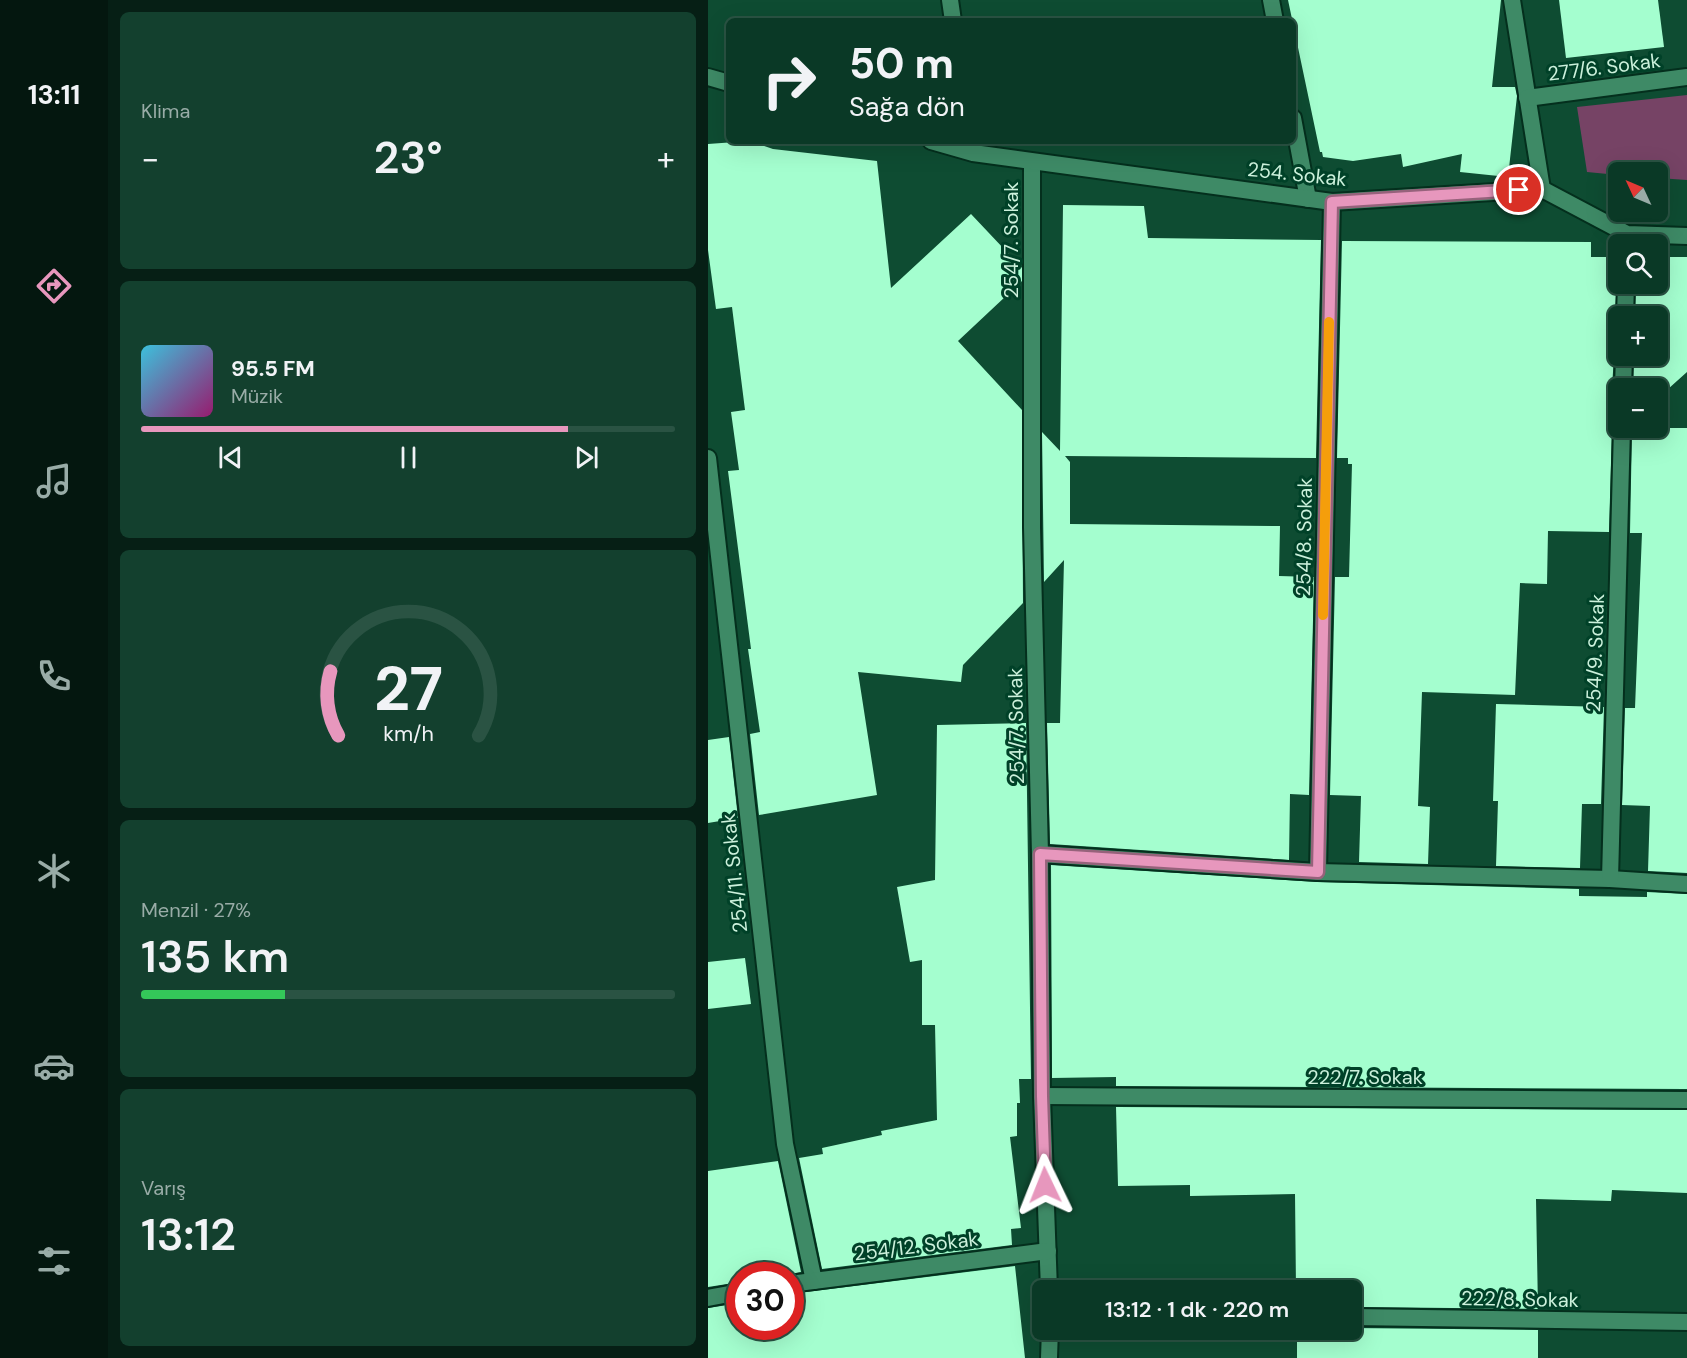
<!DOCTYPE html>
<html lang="tr">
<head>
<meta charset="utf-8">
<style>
	:root { --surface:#0a3926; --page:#13402e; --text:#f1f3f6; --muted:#99aca7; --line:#2a5343; --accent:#e797bd }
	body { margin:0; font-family:"DM Sans",sans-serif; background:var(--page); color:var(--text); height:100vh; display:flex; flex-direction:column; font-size:22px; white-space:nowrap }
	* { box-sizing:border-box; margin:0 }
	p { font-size:20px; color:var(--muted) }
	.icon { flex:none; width:33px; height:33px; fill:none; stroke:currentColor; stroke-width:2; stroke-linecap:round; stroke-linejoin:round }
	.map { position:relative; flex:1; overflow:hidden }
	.drawer { display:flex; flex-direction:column; gap:12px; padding:12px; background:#061f15; width:600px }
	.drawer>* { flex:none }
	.top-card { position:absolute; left:18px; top:18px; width:570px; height:126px; border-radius:9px; box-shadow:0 6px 24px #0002,0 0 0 2px var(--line); background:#0a3926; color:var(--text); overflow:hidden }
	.needle { width:39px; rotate:314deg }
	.buttons { position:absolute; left:900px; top:162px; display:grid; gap:12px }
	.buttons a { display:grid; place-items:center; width:60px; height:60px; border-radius:9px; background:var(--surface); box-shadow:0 6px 24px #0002,0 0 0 2px var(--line); font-size:30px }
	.speed { position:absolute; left:18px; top:1262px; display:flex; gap:12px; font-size:30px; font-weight:700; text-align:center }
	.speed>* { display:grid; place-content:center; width:78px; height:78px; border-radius:50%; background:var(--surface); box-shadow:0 6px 24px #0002,0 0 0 2px var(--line); line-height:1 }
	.speed .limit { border:9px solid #d22; background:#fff; color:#111 }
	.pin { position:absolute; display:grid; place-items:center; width:51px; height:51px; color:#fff; margin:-26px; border:3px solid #fff; border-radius:50%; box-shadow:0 2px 6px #0007 }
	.me { position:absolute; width:66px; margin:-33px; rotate:358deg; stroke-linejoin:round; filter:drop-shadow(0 0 4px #0008) }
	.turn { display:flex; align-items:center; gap:21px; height:126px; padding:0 24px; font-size:27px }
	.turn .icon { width:78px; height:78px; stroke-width:2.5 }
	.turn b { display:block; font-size:42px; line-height:51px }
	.big { font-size:45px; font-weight:600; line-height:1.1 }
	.drawer .tile { flex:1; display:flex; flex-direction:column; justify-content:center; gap:9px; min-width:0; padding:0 21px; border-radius:9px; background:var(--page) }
	.drawer .dial { align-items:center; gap:0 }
	.dial svg { height:156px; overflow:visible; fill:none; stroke:var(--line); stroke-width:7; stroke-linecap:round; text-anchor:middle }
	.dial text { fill:var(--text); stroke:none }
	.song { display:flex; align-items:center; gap:18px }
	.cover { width:72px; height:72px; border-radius:9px; background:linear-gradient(135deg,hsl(190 70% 55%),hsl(320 70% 35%)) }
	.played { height:6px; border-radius:3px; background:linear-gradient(90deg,var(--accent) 80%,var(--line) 80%) }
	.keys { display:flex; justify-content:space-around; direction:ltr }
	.heat { display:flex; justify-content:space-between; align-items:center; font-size:33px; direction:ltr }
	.charge { height:9px; border-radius:4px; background:linear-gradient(90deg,#34c759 27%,var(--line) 0) }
	.trip { position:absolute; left:324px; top:1280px; width:330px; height:60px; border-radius:9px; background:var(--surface); box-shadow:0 6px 24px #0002,0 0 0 2px var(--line); font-weight:600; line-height:60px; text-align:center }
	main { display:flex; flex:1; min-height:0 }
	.tab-bar { display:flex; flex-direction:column; width:108px; justify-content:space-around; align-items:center; background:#04170f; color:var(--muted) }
	.tab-bar .icon { width:42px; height:42px }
	.tab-bar .current { color:var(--accent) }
	.tab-bar b { font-size:27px; color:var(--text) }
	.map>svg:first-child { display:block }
	.green { fill:#764365 }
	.building { fill:#a4fecf }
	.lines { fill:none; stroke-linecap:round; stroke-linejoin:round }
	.minor-casing { stroke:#042f1d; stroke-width:20 }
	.tertiary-casing { stroke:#042f1d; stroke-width:20 }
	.minor { stroke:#3e8a66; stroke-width:16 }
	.tertiary { stroke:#3e8a66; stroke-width:16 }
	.route-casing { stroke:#96627b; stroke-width:15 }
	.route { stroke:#e797bd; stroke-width:10 }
	.slow { stroke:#f59e0b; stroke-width:10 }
	.labels { text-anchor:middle; stroke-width:6; stroke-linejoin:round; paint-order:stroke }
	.street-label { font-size:20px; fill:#ccf1dc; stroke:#004128 }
</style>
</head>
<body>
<main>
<nav class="tab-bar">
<b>13:11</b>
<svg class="icon current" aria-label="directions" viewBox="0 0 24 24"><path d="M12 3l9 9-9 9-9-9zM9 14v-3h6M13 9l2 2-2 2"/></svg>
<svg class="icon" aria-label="music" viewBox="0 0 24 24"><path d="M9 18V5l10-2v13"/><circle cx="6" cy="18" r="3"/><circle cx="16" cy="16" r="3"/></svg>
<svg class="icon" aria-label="phone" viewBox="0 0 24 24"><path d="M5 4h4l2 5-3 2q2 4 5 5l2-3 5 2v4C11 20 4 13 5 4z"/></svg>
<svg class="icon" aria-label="climate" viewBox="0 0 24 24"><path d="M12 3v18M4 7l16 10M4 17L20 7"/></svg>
<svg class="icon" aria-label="car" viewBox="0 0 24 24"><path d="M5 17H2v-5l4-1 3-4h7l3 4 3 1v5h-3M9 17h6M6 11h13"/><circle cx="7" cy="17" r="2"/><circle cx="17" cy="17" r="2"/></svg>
<svg class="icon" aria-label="filters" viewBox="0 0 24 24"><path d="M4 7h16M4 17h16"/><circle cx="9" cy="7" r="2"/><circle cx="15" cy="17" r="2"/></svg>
</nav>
<section class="drawer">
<div class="tile"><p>Klima</p>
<div class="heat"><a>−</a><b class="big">23°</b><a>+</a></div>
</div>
<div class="tile">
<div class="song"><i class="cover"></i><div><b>95.5 FM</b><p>Müzik</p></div></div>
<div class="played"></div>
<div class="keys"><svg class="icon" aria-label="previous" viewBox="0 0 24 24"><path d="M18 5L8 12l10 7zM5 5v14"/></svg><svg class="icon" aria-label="pause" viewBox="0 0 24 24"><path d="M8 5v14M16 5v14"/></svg><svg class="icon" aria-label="next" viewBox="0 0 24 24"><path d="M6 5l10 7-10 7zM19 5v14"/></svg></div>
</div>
<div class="tile dial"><svg viewBox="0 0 100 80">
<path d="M14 69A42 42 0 1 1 86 69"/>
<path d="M14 69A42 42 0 0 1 10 36" stroke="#e797bd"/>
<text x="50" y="56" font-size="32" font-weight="700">27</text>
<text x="50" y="72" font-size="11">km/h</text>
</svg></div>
<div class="tile"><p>Menzil · 27%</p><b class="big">135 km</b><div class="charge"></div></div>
<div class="tile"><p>Varış</p><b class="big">13:12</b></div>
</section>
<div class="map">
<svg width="979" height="1358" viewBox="0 0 979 1358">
	<rect width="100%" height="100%" fill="#0e4c32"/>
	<path class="green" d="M 979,95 L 979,180 L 950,178 L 950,172 L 910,172 L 910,175 L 879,172 L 869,107 Z"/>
	<g class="building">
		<path d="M 580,0 L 793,0 L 784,87 L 807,87 L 809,96 L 800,177 L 752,172 L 754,154 L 695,167 L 693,154 L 645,161 L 615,157 L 614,152 L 612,152 Z"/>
		<path d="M 851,0 L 950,0 L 956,47 L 858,58 Z"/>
		<path d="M 41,141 L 65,149 L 169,161 L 183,288 L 263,214 L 314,268 L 314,281 L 250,341 L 314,410 L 315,603 L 255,665 L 253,682 L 150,672 L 169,795 L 51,815 L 42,734 L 52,732 L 40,649 L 43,649 L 20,471 L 31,470 L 23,412 L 37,410 L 24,307 L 8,309 L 0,250 L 0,144 Z"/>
		<path d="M 355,205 L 436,206 L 440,238 L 613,240 L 608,458 L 357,456 L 362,462 L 362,524 L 572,526 L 571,576 L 606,577 L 601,795 L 582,794 L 581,860 L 342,844 L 339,723 L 352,723 L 356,560 L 336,582 L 334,432 L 352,451 Z"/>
		<path d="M 634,241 L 883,242 L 883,257 L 910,257 L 907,316 L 910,324 L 910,347 L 906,356 L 904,388 L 906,393 L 910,397 L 910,418 L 905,422 L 904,428 L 901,532 L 840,531 L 839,584 L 812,583 L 807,695 L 714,692 L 710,806 L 722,807 L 720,864 L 651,862 L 653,796 L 622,795 L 627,577 L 641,577 L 644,464 L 640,464 L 640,458 L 629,458 Z"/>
		<path d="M 950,257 L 979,257 L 979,372 L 950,398 L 950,388 L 925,388 L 926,356 L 950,356 L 950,316 L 927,316 L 928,284 L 950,284 Z"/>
		<path d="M 924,428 L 979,428 L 979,873 L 940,871 L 942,806 L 914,805 L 917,708 L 927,708 L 934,533 L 922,533 Z"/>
		<path d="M 788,704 L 896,707 L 893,804 L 874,804 L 872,868 L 788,866 L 790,801 L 785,801 Z"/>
		<path d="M 318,723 L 323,1079 L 311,1079 L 312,1103 L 309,1103 L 309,1136 L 302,1137 L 313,1228 L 303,1229 L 304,1245 L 114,1269 L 91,1158 L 115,1154 L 114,1148 L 174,1135 L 173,1131 L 229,1120 L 227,1025 L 214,1025 L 214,960 L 202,962 L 189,887 L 227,880 L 229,725 Z"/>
		<path d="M 21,737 L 30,818 L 0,823 L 0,740 Z"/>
		<path d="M 343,865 L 609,882 L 871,889 L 871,896 L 939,897 L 939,892 L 979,894 L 979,1089 L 408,1086 L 408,1077 L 344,1078 Z"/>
		<path d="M 37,958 L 43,1004 L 0,1009 L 0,962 Z"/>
		<path d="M 408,1107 L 979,1110 L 979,1193 L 904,1190 L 903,1201 L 828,1199 L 830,1309 L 644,1307 L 644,1290 L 588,1290 L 587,1194 L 482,1196 L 482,1185 L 410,1186 Z"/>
		<path d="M 70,1161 L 93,1272 L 77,1275 L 32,1275 L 32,1282 L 0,1287 L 0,1171 Z"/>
		<path d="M 307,1266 L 317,1358 L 0,1358 L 0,1308 L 32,1303 L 32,1326 L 82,1326 L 82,1294 Z"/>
		<path d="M 644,1328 L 830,1330 L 830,1358 L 589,1358 L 589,1329 Z"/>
	</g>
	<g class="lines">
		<g class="minor-casing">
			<g id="minor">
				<path d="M 242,0 L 245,21"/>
				<path d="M 563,0 L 567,21"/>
				<path d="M 804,0 L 834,189"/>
				<path d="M 819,98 L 979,77"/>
				<path d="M 585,118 L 600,199"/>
				<path d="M 324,162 L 324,527 L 332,854 L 334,1096 L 341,1290"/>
				<path d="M 917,316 L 918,284"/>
				<path d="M 915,388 L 916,356"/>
				<path d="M 0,458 L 77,1144 L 106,1281"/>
				<path d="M 332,854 L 610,872 L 902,879 L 979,884"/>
				<path d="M 610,872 L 624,202"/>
				<path d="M 902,879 L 914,428"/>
				<path d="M 334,1096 L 979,1100"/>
				<path d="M 82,1284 L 340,1251"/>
				<path d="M 0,1298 L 32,1292"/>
				<path d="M 644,1317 L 979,1322"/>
				<path d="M 341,1358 L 342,1329"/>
			</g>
		</g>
		<g class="tertiary-casing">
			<g id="tertiary">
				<path d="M 0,77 L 21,83"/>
				<path d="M 223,141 L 265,153 L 624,202 L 834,189 L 919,234 L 979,236"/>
			</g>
		</g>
		<use href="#minor" class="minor"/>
		<use href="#tertiary" class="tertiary"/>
	</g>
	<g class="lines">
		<g class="route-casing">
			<path id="route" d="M 337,1185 L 334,1096 L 332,854 L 610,872 L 624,202 L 811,190"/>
		</g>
		<use href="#route" class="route"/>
		<path class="slow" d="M 615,615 L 621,322"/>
	</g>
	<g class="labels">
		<g class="street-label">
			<text transform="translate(896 67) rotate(-7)" y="7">277/6. Sokak</text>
			<text transform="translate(589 174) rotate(6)" y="7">254. Sokak</text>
			<text transform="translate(303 240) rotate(-90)" y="7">254/7. Sokak</text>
			<text transform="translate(596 537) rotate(-89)" y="7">254/8. Sokak</text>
			<text transform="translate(887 653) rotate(-88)" y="7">254/9. Sokak</text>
			<text transform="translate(308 726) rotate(-91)" y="7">254/7. Sokak</text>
			<text transform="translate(26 873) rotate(-96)" y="7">254/11. Sokak</text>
			<text x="657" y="1084">222/7. Sokak</text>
			<text transform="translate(208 1246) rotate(-7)" y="7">254/12. Sokak</text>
			<text transform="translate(812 1299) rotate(1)" y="7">222/8. Sokak</text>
		</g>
	</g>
</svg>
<div class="buttons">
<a><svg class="needle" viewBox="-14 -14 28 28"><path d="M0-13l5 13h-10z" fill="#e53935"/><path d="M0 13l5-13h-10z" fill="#99aca7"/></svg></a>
<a><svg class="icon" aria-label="search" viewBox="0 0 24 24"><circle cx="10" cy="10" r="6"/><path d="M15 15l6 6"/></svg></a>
<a>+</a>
<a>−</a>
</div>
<div class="speed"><div class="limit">30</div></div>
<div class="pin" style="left:811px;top:190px;background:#d93025"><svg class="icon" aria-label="arrive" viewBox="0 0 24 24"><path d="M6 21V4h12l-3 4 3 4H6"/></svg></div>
<svg class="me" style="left:337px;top:1185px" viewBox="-20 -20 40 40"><path d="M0-17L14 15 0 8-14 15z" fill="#e797bd" stroke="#fff" stroke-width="4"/></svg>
<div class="trip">13:12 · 1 dk · 220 m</div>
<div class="top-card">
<div class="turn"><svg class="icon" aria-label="right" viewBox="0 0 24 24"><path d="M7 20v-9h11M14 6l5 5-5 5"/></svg><div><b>50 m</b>Sağa dön</div></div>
</div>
</div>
</main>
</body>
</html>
